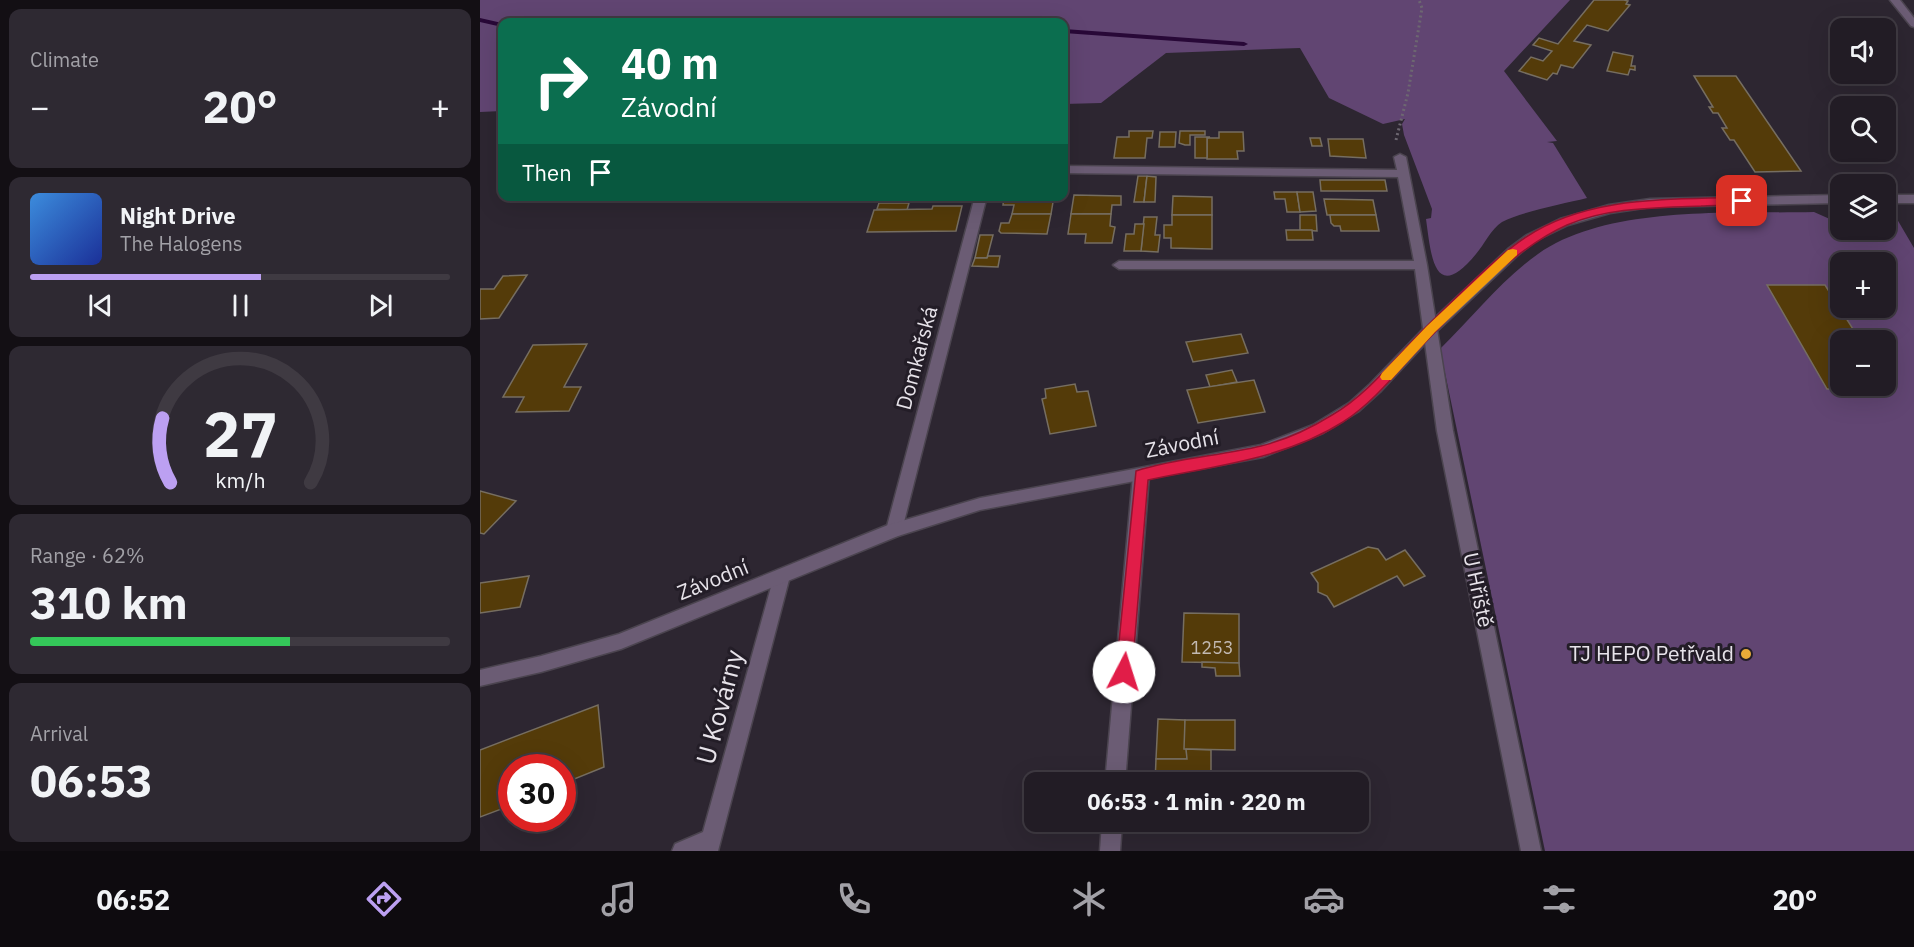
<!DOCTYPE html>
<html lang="en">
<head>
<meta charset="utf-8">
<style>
	:root { --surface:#221c25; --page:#2e2932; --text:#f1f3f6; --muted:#a2a1a7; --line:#3f3a42; --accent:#bca0f2 }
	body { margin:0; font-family:"IBM Plex Sans",sans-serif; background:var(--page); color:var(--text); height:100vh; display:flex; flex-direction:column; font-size:22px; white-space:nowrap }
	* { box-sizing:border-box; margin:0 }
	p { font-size:20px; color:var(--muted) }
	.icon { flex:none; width:33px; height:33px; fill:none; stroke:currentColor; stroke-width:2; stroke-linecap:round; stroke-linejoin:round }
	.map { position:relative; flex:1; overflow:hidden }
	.side { display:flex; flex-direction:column; gap:9px; padding:9px; background:#130f14; width:480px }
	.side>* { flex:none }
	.guide { position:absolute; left:18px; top:18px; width:570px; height:183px; border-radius:12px; box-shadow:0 6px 24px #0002,0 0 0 2px var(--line); background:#0b6e4f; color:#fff; overflow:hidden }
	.buttons { position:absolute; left:1350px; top:18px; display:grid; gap:12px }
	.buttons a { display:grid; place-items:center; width:66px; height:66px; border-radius:12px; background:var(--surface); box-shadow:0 6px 24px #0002,0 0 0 2px var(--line); font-size:30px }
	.speed { position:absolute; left:18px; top:754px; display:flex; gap:12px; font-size:30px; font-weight:700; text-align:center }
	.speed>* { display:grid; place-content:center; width:78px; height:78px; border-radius:50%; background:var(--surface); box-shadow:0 6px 24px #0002,0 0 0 2px var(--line); line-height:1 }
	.speed .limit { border:9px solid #d22; background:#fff; color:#111 }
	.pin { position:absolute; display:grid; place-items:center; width:51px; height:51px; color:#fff; margin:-26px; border-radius:12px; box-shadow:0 3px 9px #0006 }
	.me { position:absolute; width:66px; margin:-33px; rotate:5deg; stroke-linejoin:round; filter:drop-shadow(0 0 4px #0008) }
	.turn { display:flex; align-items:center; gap:21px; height:126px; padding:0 24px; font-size:27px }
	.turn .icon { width:78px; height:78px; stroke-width:2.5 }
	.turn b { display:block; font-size:42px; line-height:51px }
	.then { display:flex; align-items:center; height:57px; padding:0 24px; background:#0003; gap:12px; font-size:22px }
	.big { font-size:45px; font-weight:700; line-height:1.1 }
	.side .widget { flex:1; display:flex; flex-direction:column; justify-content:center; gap:9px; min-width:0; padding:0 21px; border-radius:12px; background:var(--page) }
	.side .dial { align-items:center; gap:0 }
	.dial svg { height:156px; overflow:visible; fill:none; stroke:var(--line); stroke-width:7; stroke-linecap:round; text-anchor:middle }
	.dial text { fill:var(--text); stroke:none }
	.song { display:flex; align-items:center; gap:18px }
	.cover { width:72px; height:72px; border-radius:9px; background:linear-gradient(135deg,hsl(210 70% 55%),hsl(230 70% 35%)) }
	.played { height:6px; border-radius:3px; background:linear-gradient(90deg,var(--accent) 55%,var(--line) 55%) }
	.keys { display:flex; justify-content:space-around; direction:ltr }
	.heat { display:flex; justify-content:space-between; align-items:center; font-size:33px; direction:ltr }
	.charge { height:9px; border-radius:4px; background:linear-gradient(90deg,#34c759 62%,var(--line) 0) }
	.trip { position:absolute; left:544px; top:772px; width:345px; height:60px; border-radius:12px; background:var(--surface); box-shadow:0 6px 24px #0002,0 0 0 2px var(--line); font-weight:700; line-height:60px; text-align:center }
	.menu { display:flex; height:96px; justify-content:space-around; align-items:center; background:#0e0b0f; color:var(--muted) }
	.menu .icon { width:42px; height:42px }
	.menu .on { color:var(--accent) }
	.menu b { font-size:27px; color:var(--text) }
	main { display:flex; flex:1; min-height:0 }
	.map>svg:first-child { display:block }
	.green { fill:#614572; fill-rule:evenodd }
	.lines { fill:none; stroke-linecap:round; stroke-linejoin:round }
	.stream { fill:#280837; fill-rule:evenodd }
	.building { fill:#543b09; stroke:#766e61; stroke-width:1.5 }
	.minor-casing { stroke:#4b444f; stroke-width:3 }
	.tertiary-casing { stroke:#4b444f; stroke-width:3 }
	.path { stroke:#6d6771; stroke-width:3; stroke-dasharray:2 3; stroke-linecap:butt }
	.minor { fill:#6b5c74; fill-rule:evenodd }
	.tertiary { fill:#6b5c74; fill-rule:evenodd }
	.route { fill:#e11d48; stroke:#92132f; stroke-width:1.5 }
	.slow { fill:#f59e0b }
	.poi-dot { fill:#e9ab38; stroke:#231d27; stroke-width:2 }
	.labels { text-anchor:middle; stroke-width:6; stroke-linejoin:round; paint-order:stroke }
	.number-label { font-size:18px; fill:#c2b9b2 }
	.street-label { font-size:21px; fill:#e7e3ea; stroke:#231d27 }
	.poi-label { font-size:21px; fill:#e7e3ea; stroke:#231d27; text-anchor:end }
	.near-street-label { font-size:26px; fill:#e7e3ea; stroke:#231d27 }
</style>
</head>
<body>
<main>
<section class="side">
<div class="widget"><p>Climate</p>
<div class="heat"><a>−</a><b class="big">20°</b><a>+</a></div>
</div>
<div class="widget">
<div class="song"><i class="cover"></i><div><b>Night Drive</b><p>The Halogens</p></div></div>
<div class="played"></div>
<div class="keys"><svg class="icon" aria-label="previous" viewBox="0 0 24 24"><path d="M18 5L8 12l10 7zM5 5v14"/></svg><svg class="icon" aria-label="pause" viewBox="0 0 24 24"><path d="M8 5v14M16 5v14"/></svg><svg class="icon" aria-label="next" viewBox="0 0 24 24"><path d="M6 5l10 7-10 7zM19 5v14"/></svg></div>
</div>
<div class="widget dial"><svg viewBox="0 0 100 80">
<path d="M14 69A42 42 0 1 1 86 69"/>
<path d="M14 69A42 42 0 0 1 10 36" stroke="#bca0f2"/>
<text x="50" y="56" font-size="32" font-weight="700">27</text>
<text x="50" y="72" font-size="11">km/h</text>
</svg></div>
<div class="widget"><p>Range · 62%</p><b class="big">310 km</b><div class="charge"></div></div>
<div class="widget"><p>Arrival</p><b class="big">06:53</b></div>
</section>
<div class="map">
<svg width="1434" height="851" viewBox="0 0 1434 851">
	<rect width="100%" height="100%" fill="#2d2631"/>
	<g class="green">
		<path d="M 0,0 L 1090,0 L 1024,71 L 1077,141 L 1067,142 L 1073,143 L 1107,198 C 1083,204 1044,211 1022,222 C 1011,229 1004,245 996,254 C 954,305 951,255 946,219 L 951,218 L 952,209 L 924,135 L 922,124 L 925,119 L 903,124 L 849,98 L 820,48 L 686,53 L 621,103 L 584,104 L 584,22 L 22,22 L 22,111 L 0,112 Z"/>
		<path d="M 1334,212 L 1352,220 L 1360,219 L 1360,230 L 1406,230 L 1406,213 L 1414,214 L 1434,248 L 1434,851 L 1065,851 L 960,349 C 993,317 1020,281 1058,254 C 1128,205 1251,214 1334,212 ZM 1360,262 L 1406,262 L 1406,308 L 1360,308 ZM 1360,340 L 1406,340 L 1406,386 L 1360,386 Z"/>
	</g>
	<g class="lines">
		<g class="stream">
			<path d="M 0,18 L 22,23 L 22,27 L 0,22 Z"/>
			<path d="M 584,29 L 764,42 L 768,44 L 764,46 L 584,33 Z"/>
		</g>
	</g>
	<g class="building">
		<path d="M 1114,0 L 1144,0 L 1148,1 L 1146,4 L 1150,5 L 1128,31 L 1107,25 L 1094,41 L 1111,45 L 1093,68 L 1081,65 L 1077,74 L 1073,73 L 1067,80 L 1039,71 L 1051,57 L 1063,61 L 1072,51 L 1053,45 L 1059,38 L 1078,44 Z"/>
		<path d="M 1133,52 L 1153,56 L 1151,66 L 1155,66 L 1155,70 L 1150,69 L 1148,75 L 1127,71 Z"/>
		<path d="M 1214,76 L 1256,76 L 1321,171 L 1275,172 L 1254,140 L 1250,140 L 1242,128 L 1247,128 L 1238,113 L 1233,113 L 1229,107 L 1233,107 Z"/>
		<path d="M 649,131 L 673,131 L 672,138 L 667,138 L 665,158 L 634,158 L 637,137 L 649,137 Z"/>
		<path d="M 700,131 L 725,131 L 725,135 L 710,135 L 710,145 L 705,145 L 699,143 Z"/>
		<path d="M 680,132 L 696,132 L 695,147 L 679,147 Z"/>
		<path d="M 739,132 L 763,132 L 764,151 L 757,151 L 758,159 L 727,159 L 727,138 L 739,138 Z"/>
		<path d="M 715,137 L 730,137 L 727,138 L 727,158 L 715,158 Z"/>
		<path d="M 830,138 L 840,138 L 842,146 L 832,146 Z"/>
		<path d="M 848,139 L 883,139 L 886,158 L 850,156 Z"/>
		<path d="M 658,176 L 667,176 L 664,202 L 654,202 Z"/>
		<path d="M 667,176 L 676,177 L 675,202 L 664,202 Z"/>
		<path d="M 840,180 L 905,180 L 907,191 L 841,191 Z"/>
		<path d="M 794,192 L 817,192 L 820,212 L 807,212 L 805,199 L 795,199 Z"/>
		<path d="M 817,192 L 833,192 L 836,211 L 820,212 Z"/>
		<path d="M 594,195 L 641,196 L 641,205 L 632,205 L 631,214 L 591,214 Z"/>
		<path d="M 401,196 L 422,196 L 420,203 L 399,203 Z"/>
		<path d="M 524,196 L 574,196 L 571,214 L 532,214 L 534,205 L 523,205 Z"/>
		<path d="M 693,196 L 732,197 L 732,215 L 692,215 Z"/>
		<path d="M 844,199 L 893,200 L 896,215 L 847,215 Z"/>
		<path d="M 399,203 L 429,203 L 427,210 L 397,209 Z"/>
		<path d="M 453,206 L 482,206 L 476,231 L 387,232 L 394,210 L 452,209 Z"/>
		<path d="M 532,214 L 571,214 L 567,234 L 521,233 L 519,231 L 521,223 L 529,223 Z"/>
		<path d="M 591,214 L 631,214 L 630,226 L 635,227 L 632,243 L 605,243 L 606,234 L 588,234 Z"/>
		<path d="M 692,215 L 732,215 L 732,249 L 691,248 L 691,238 L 684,238 L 684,225 L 692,225 Z"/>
		<path d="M 820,215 L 836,215 L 837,231 L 820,230 Z"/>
		<path d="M 850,215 L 896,215 L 899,231 L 861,231 L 860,226 L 854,226 L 851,223 Z"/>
		<path d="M 664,217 L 677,217 L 675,235 L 680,235 L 678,252 L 661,251 Z"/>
		<path d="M 655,224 L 664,224 L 661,251 L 644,251 L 646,234 L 654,234 Z"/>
		<path d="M 806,230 L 832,230 L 833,240 L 807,240 Z"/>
		<path d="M 500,235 L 513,235 L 507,258 L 495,258 Z"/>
		<path d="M 508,256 L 520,256 L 518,267 L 492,266 L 495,258 L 507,258 Z"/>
		<path d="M 47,275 L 19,318 L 0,319 L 0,289 L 14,289 L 23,276 Z"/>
		<path d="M 1287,285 L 1345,285 L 1380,340 L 1360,340 L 1360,386 L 1406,386 L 1406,381 L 1411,389 L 1347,389 Z"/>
		<path d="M 761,334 L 768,353 L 713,362 L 706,342 Z"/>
		<path d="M 107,344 L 84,387 L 101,387 L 89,411 L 36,412 L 44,397 L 23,397 L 53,345 Z"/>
		<path d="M 752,370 L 757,382 L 730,387 L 726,375 Z"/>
		<path d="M 774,380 L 785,412 L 718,423 L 707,390 Z"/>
		<path d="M 595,384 L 597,392 L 608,391 L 616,426 L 570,434 L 562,399 L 566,398 L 565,389 Z"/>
		<path d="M 0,491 L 36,501 L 4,534 L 0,533 Z"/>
		<path d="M 888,547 L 898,549 L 906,560 L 925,550 L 945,576 L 924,586 L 917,576 L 854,607 L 847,596 L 838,592 L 838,583 L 831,573 Z"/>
		<path d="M 49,576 L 40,607 L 0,613 L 0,583 Z"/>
		<path d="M 704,613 L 759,614 L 759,663 L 702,662 Z"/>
		<path d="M 722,662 L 759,663 L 760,676 L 736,676 L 735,668 L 722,667 Z"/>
		<path d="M 118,705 L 124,767 L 82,784 L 82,768 L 32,768 L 32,805 L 0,817 L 0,750 Z"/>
		<path d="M 678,719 L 705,720 L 707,759 L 676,759 Z"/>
		<path d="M 705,720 L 755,720 L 755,750 L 704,749 Z"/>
		<path d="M 706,749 L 731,750 L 731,771 L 724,771 L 724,783 L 675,783 L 676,759 L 707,759 Z"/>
	</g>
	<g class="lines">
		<g class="minor-casing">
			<g id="minor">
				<path d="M 920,154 L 926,157 L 947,265 L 973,431 L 1061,851 L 1041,851 L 957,431 L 935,269 L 639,269 L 633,265 L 639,261 L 934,261 L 918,177 L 584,173 L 584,166 L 917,170 L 914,157 Z"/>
				<path d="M 495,196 L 507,196 L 422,530 L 420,535 L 414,537 L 408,535 L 406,530 Z"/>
				<path d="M 661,469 L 667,471 L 669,475 L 645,783 L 625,783 L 653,475 L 655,471 Z"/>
				<path d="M 302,569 L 308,571 L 310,576 L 238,851 L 192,851 L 195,844 L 223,832 L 294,576 L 296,571 Z"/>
				<path d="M 622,822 L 642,822 L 640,851 L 620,851 Z"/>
			</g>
		</g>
		<g class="tertiary-casing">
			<g id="tertiary">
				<path d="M 1410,0 L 1420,0 L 1434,18 L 1434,27 L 1431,26 Z"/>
				<path d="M 1360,195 L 1360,203 L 1170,207 L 1130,213 L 1088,225 L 1055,241 L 1038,255 L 956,332 L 900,392 L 879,411 L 843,433 L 783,457 L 500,510 L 418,536 L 141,649 L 61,672 L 0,686 L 0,670 L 61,656 L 139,634 L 408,525 L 500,498 L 781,445 L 833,425 L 869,403 L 890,384 L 946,326 L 1028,249 L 1047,235 L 1080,219 L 1129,205 L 1170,199 Z"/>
				<rect x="1406" y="195" width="28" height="8"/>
			</g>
		</g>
		<path class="path" d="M 916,140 L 928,93 L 942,8 L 939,0"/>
		<use href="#minor" class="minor"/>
		<use href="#tertiary" class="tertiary"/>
	</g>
	<path class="route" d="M 1262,197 L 1266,198 L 1266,203 C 1252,206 1236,205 1221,206 C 1176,208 1129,207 1087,225 C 1033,249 976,310 935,353 C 913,377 891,404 863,422 C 805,459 734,466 668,480 L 652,672 L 650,677 L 644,679 L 638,677 L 636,672 L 656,471 C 696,458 740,456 781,446 C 805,440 831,428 852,415 C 890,393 917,355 948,325 C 976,298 1014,258 1046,237 C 1109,195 1190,200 1262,197 Z"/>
	<path class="slow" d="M 1033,249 L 1037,250 L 1037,255 L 955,332 L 911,380 L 902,380 L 900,377 L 902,373 L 947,326 L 1028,250 Z"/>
	<circle class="poi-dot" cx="1266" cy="654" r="6"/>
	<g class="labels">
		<g class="number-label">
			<text x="732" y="654">1253</text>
		</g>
		<g class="street-label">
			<text transform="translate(437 358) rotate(-75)" y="7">Domkařská</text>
			<text transform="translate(702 444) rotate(-11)" y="7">Závodní</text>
			<text transform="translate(233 580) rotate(-22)" y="7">Závodní</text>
			<text transform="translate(998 590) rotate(78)" y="7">U Hřiště</text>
		</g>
		<g class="poi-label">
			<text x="1254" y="661">TJ HEPO Petřvald</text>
		</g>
		<g class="near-street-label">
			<text transform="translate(240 707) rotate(-75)" y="9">U Kovárny</text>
		</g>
	</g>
</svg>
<div class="buttons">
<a><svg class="icon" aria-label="sound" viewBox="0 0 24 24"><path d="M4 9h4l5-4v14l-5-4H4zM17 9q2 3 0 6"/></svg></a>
<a><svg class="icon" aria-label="search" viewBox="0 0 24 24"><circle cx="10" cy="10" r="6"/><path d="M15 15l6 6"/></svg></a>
<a><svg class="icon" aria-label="layers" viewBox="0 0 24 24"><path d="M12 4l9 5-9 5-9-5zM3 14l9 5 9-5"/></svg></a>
<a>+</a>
<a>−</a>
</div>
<div class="speed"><div class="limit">30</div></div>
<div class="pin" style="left:1262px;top:201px;background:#d93025"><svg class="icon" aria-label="arrive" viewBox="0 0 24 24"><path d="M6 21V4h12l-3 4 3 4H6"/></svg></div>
<svg class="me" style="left:644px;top:672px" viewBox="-20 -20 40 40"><circle r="19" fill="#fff"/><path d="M0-13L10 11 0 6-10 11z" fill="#e11d48"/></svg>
<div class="trip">06:53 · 1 min · 220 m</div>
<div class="guide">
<div class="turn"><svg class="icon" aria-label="right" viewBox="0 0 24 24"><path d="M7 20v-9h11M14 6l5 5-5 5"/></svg><div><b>40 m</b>Závodní</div></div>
<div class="then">Then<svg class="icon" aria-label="arrive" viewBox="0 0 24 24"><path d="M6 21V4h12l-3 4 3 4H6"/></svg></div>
</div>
</div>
</main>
<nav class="menu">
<b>06:52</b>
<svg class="icon on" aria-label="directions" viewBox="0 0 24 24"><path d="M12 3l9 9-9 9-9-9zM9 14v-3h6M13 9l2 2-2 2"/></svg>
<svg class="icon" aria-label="music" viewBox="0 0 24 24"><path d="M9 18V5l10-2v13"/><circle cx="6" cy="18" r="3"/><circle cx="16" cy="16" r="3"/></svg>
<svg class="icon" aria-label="phone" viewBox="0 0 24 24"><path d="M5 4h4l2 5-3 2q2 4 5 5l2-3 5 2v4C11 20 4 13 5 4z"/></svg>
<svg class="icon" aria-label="climate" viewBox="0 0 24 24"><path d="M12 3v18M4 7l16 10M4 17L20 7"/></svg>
<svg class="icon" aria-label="car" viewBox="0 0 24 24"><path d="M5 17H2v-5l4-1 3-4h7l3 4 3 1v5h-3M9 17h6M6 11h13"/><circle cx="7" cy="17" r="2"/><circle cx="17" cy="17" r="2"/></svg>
<svg class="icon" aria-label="filters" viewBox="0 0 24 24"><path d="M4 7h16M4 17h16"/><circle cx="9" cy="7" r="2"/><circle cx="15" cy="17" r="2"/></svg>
<b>20°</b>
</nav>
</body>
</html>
